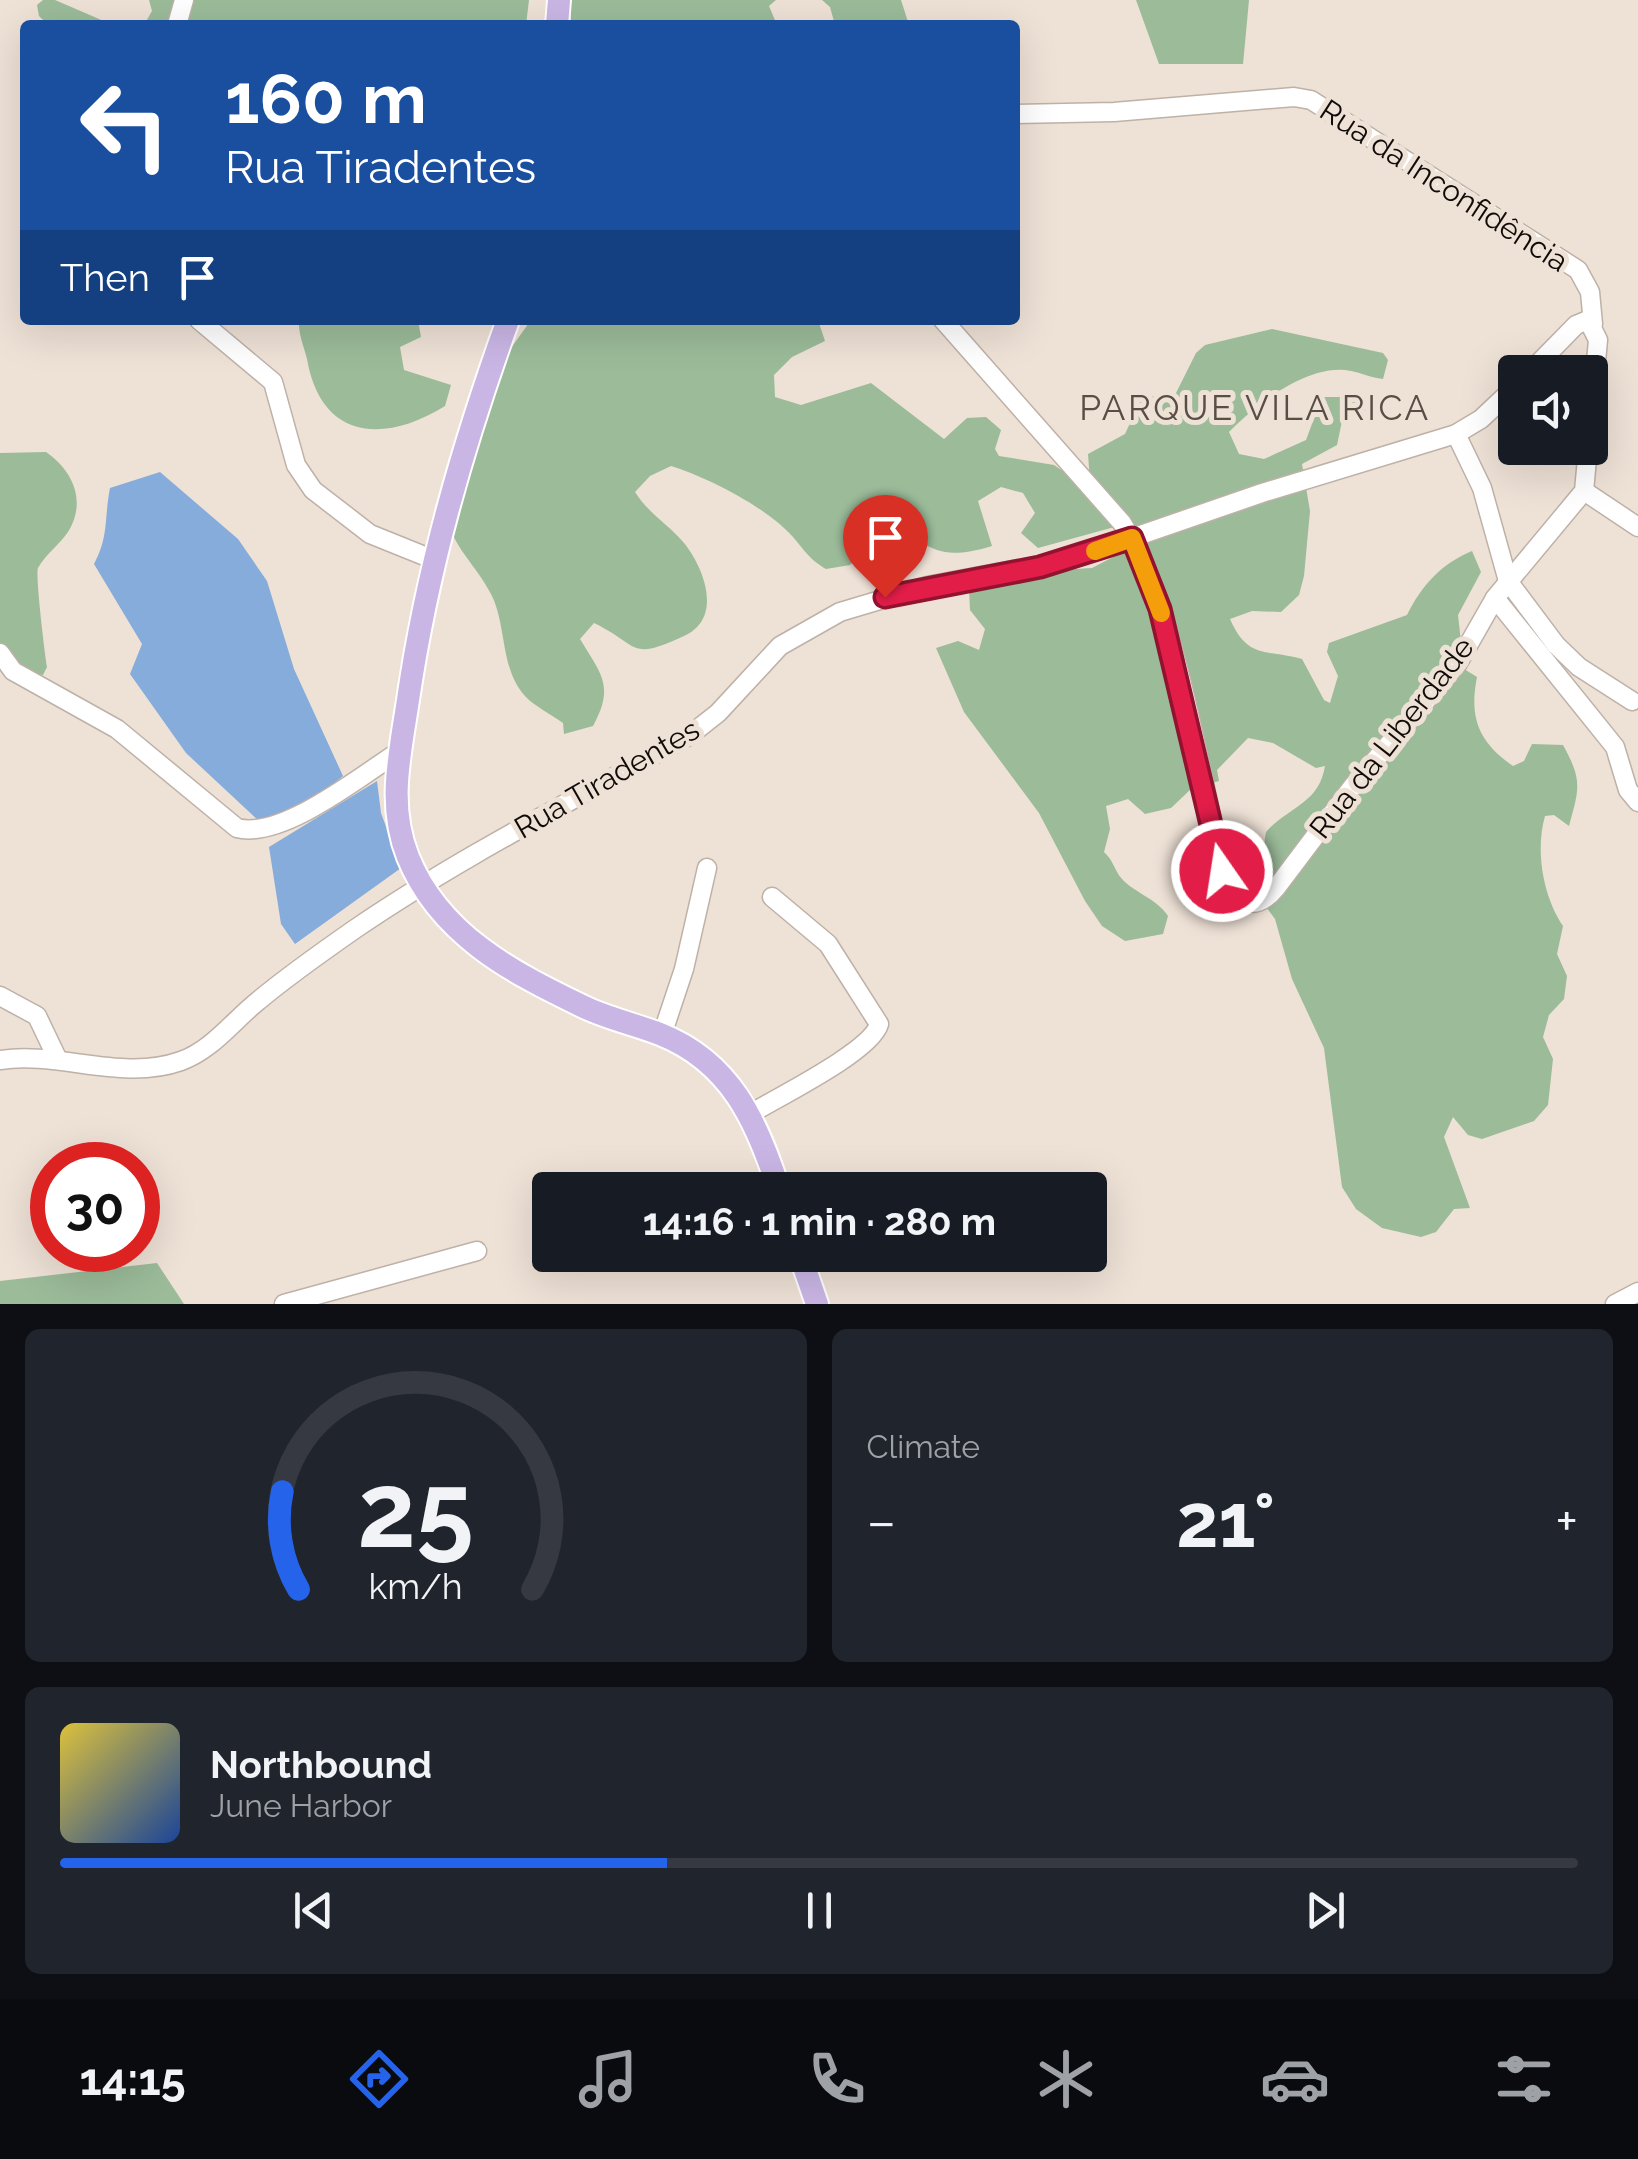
<!DOCTYPE html>
<html lang="en">
<head>
<meta charset="utf-8">
<style>
	:root { --surface:#171b24; --page:#20242c; --text:#f1f3f6; --muted:#9ea1a6; --line:#363941; --accent:#2563eb }
	body { margin:0; font-family:Raleway,sans-serif; background:var(--page); color:var(--text); height:100vh; display:flex; flex-direction:column; font-size:38px; white-space:nowrap }
	* { box-sizing:border-box; margin:0 }
	p { font-size:32px; color:var(--muted) }
	.icon { flex:none; width:55px; height:55px; fill:none; stroke:currentColor; stroke-width:2; stroke-linecap:round; stroke-linejoin:round }
	.map { position:relative; height:1304px; overflow:hidden }
	.sheet { display:flex; flex-direction:column; gap:25px; padding:25px; background:#0d0f14; flex:1 }
	.sheet>* { flex:none }
	.guide { position:absolute; left:20px; top:20px; width:1000px; height:305px; border-radius:10px; box-shadow:0 10px 40px #0002; background:#1a4fa0; color:#fff; overflow:hidden }
	.buttons { position:absolute; left:1498px; top:355px; display:grid; gap:20px }
	.buttons a { display:grid; place-items:center; width:110px; height:110px; border-radius:10px; background:var(--surface); box-shadow:0 10px 40px #0002; font-size:50px }
	.speed { position:absolute; left:30px; top:1142px; display:flex; gap:20px; font-size:50px; font-weight:700; text-align:center }
	.speed>* { display:grid; place-content:center; width:130px; height:130px; border-radius:50%; background:var(--surface); box-shadow:0 10px 40px #0002; line-height:1 }
	.speed .limit { border:15px solid #d22; background:#fff; color:#111 }
	.pin { position:absolute; display:grid; place-items:center; width:85px; height:85px; color:#fff; margin:-102px -42px; border-radius:50% 50% 50% 0; rotate:-45deg; box-shadow:0 0 10px #0007 }
	.pin .icon { rotate:45deg }
	.me { position:absolute; width:110px; margin:-55px; rotate:347deg; stroke-linejoin:round; filter:drop-shadow(0 0 8px #0008) }
	.turn { display:flex; align-items:center; gap:35px; height:210px; padding:0 40px; font-size:45px }
	.turn .icon { width:130px; height:130px; stroke-width:2.5 }
	.turn b { display:block; font-size:70px; line-height:85px }
	.then { display:flex; align-items:center; height:95px; padding:0 40px; background:#0003; gap:20px; font-size:38px }
	.big { font-size:75px; font-weight:700; line-height:1.1 }
	.sheet .card { flex:1; display:flex; flex-direction:column; justify-content:center; gap:15px; min-width:0; padding:0 35px; border-radius:15px; background:var(--page) }
	.sheet .dial { align-items:center; gap:0 }
	.dial svg { height:260px; overflow:visible; fill:none; stroke:var(--line); stroke-width:7; stroke-linecap:round; text-anchor:middle }
	.dial text { fill:var(--text); stroke:none }
	.song { display:flex; align-items:center; gap:30px }
	.cover { width:120px; height:120px; border-radius:15px; background:linear-gradient(135deg,hsl(50 70% 55%),hsl(220 70% 35%)) }
	.played { height:10px; border-radius:5px; background:linear-gradient(90deg,var(--accent) 40%,var(--line) 40%) }
	.keys { display:flex; justify-content:space-around; direction:ltr }
	.heat { display:flex; justify-content:space-between; align-items:center; font-size:55px; direction:ltr }
	.sheet .tiles { flex:1; display:grid; gap:25px; grid-template-columns:1fr 1fr }
	.card:last-child { grid-column:span 2 }
	.trip { position:absolute; left:532px; top:1172px; width:575px; height:100px; border-radius:10px; background:var(--surface); box-shadow:0 10px 40px #0002; font-weight:700; line-height:100px; text-align:center }
	.menu { display:flex; height:160px; justify-content:space-around; align-items:center; background:#090b0e; color:var(--muted) }
	.menu .icon { width:70px; height:70px }
	.menu .current { color:var(--accent) }
	.menu b { font-size:45px; color:var(--text) }
	.map>svg:first-child { display:block }
	.green { fill:#9bbb99 }
	.water { fill:#85acda }
	.lines { fill:none; stroke-linecap:round; stroke-linejoin:round }
	.minor-casing { stroke:#beb1a7; stroke-width:21 }
	.major-casing { stroke:#fff; stroke-width:26 }
	.minor { stroke:#fff; stroke-width:18 }
	.major { stroke:#cab6e5; stroke-width:22 }
	.route-casing { stroke:#92132f; stroke-width:25 }
	.route { stroke:#e11d48; stroke-width:18 }
	.slow { stroke:#f59e0b; stroke-width:18 }
	.labels { text-anchor:middle; stroke-width:10; stroke-linejoin:round; paint-order:stroke }
	.street-label { font-size:30px; fill:#100b08; stroke:#eee1d6 }
	.quarter-label { font-size:35px; letter-spacing:2.5px; fill:#594e45; stroke:#eee1d6 }
</style>
</head>
<body>
<div class="map">
<svg width="1638" height="1304" viewBox="0 0 1638 1304">
	<rect width="100%" height="100%" fill="#eee1d6"/>
	<g class="green">
		<path d="M 43,0 L 55,0 L 113,25 L 48,25 L 39,16 L 37,5 Z"/>
		<path d="M 149,0 L 529,0 L 526,25 L 144,25 L 152,11 Z"/>
		<path d="M 570,0 L 776,0 L 769,6 L 777,25 L 571,25 Z"/>
		<path d="M 822,0 L 901,0 L 909,25 L 835,25 L 830,7 Z"/>
		<path d="M 1136,0 L 1249,0 L 1243,64 L 1159,64 Z"/>
		<path d="M 299,320 L 418,320 L 421,337 L 400,347 L 404,370 L 451,385 L 445,406 C 384,444 321,440 307,359 C 304,346 298,334 299,320 Z"/>
		<path d="M 531,320 L 818,320 L 825,341 L 792,357 L 774,375 L 775,397 L 801,405 L 871,383 L 944,439 L 967,418 L 986,417 L 1001,430 L 995,449 L 999,456 L 1054,465 L 1085,486 L 1090,481 L 1088,454 L 1125,434 L 1143,395 L 1165,398 L 1176,393 L 1196,353 L 1205,345 L 1272,329 L 1383,353 L 1388,360 L 1383,379 C 1370,378 1358,371 1345,370 C 1305,366 1255,405 1229,432 L 1239,454 L 1264,459 L 1306,440 L 1322,397 L 1344,397 L 1375,406 L 1342,421 L 1337,445 L 1302,464 L 1310,511 L 1304,576 L 1299,595 L 1281,612 L 1252,611 L 1230,619 C 1248,660 1266,649 1302,659 L 1324,700 L 1330,703 L 1338,676 L 1327,652 L 1329,643 L 1407,615 C 1422,585 1441,564 1472,551 L 1481,572 L 1458,615 L 1464,669 L 1477,677 C 1469,717 1478,742 1513,766 L 1524,761 L 1532,744 L 1563,745 C 1583,781 1579,789 1569,826 L 1554,815 L 1545,816 C 1535,850 1543,897 1563,926 L 1557,954 L 1567,976 L 1564,999 L 1549,1015 L 1543,1037 L 1553,1059 L 1548,1105 L 1534,1121 L 1482,1139 L 1468,1135 L 1453,1117 L 1444,1137 L 1470,1208 L 1454,1209 L 1436,1232 L 1421,1237 L 1382,1228 L 1356,1209 L 1342,1187 L 1324,1048 L 1292,979 L 1275,919 L 1261,900 L 1259,873 L 1266,832 C 1288,807 1319,804 1325,766 L 1316,768 L 1273,743 L 1248,738 L 1217,770 L 1219,781 L 1191,789 L 1171,808 L 1145,814 L 1128,799 L 1106,806 L 1110,829 L 1104,852 C 1114,861 1114,870 1122,879 C 1136,894 1156,898 1168,916 L 1163,934 L 1125,941 L 1102,926 L 1085,901 L 1039,813 L 964,712 L 936,648 L 958,641 L 979,650 L 985,629 L 970,610 L 969,588 L 1042,571 L 1092,568 L 1138,544 L 1129,523 L 1038,548 L 1021,533 L 1035,513 L 1023,493 L 1001,487 L 978,501 L 992,546 C 926,566 934,536 883,531 L 850,565 L 826,569 C 809,559 805,551 793,537 C 768,508 707,477 671,466 L 650,476 L 635,492 C 649,514 668,524 684,543 C 705,569 723,619 684,636 C 628,662 640,645 594,623 L 580,639 C 601,674 615,686 593,726 L 564,734 L 563,723 C 551,714 534,706 525,696 C 500,669 507,625 491,594 C 476,565 452,546 446,515 L 504,358 Z"/>
		<path d="M 46,452 C 73,471 87,501 68,532 C 59,545 45,555 38,568 C 35,574 45,656 47,667 L 43,675 L 27,673 L 0,652 L 0,453 Z"/>
		<path d="M 157,1263 L 184,1304 L 0,1304 L 0,1281 Z"/>
	</g>
	<g class="water">
		<path d="M 160,472 L 238,539 L 267,581 L 294,669 L 343,776 L 307,805 L 260,822 L 186,753 L 130,674 L 142,644 L 94,564 C 109,536 104,519 110,488 Z"/>
		<path d="M 377,781 L 381,813 L 401,868 L 295,944 L 281,924 L 269,847 Z"/>
	</g>
	<g class="lines">
		<g class="minor-casing">
			<g id="minor">
				<path d="M 177,25 L 184,0"/>
				<path d="M 1015,114 L 1114,112 L 1294,97 L 1311,100 L 1578,270 L 1590,292 L 1593,324"/>
				<path d="M 199,320 L 273,382 L 296,465 L 313,490 L 370,534 L 432,559"/>
				<path d="M 943,320 L 1122,523 C 1177,610 1198,768 1223,871 C 1233,899 1252,917 1276,888 L 1353,786 L 1458,663 L 1495,598 L 1584,491 L 1598,340 L 1588,320 L 1576,325 L 1530,372"/>
				<path d="M 1456,434 L 1482,488 L 1508,581 L 1556,645 L 1579,667 L 1632,701"/>
				<path d="M 1584,491 L 1638,527"/>
				<path d="M 1495,598 L 1615,747 L 1628,790 L 1638,802"/>
				<path d="M 0,653 L 13,671 L 117,729 L 237,828 C 282,840 362,775 401,750"/>
				<path d="M 0,996 L 37,1016 L 58,1060"/>
				<path d="M 662,1035 L 684,969 L 707,868"/>
				<path d="M 0,1060 C 59,1051 122,1082 181,1061 C 212,1050 233,1021 258,1001 C 289,975 322,952 355,929 C 462,856 578,798 690,735 L 718,713 L 780,646 L 840,612 L 927,586 L 1068,560 L 1262,493 L 1456,434 L 1481,419 L 1515,387"/>
				<path d="M 750,1114 C 778,1097 872,1051 879,1024 L 828,944 L 772,897"/>
				<path d="M 284,1304 L 477,1251"/>
				<path d="M 1615,1304 L 1638,1292"/>
			</g>
		</g>
		<g class="major-casing">
			<g id="major">
				<path d="M 557,25 L 559,0"/>
				<path d="M 508,320 C 463,445 427,569 408,700 C 400,754 387,805 408,857 C 439,934 511,972 582,1006 C 606,1018 634,1024 660,1034 C 731,1062 757,1122 779,1190"/>
				<path d="M 800,1255 L 817,1304"/>
			</g>
		</g>
		<use href="#minor" class="minor"/>
		<use href="#major" class="major"/>
	</g>
	<g class="lines">
		<g class="route-casing">
			<path id="route" d="M 885,597 L 1040,567 L 1132,538 L 1160,609 L 1222,871"/>
		</g>
		<use href="#route" class="route"/>
		<path class="slow" d="M 1095,551 L 1132,538 L 1161,613"/>
	</g>
	<g class="labels">
		<g class="street-label">
			<text transform="translate(1444 186) rotate(33)" y="10">Rua da Inconfidência</text>
			<text transform="translate(1392 738) rotate(-52)" y="10">Rua da Liberdade</text>
			<text transform="translate(607 779) rotate(-30)" y="10">Rua Tiradentes</text>
		</g>
		<g class="quarter-label">
			<text x="1255" y="420">PARQUE VILA RICA</text>
		</g>
	</g>
</svg>
<div class="buttons">
<a><svg class="icon" aria-label="sound" viewBox="0 0 24 24"><path d="M4 9h4l5-4v14l-5-4H4zM17 9q2 3 0 6"/></svg></a>
</div>
<div class="speed"><div class="limit">30</div></div>
<div class="pin" style="left:885px;top:597px;background:#d93025"><svg class="icon" aria-label="arrive" viewBox="0 0 24 24"><path d="M6 21V4h12l-3 4 3 4H6"/></svg></div>
<svg class="me" style="left:1222px;top:871px" viewBox="-20 -20 40 40"><circle r="17" fill="#e11d48" stroke="#fff" stroke-width="3"/><path d="M0-11L8 9 0 5-8 9z" fill="#fff"/></svg>
<div class="trip">14:16 · 1 min · 280 m</div>
<div class="guide">
<div class="turn"><svg class="icon" aria-label="left" viewBox="0 0 24 24"><path d="M17 20v-9H6M10 6l-5 5 5 5"/></svg><div><b>160 m</b>Rua Tiradentes</div></div>
<div class="then">Then<svg class="icon" aria-label="arrive" viewBox="0 0 24 24"><path d="M6 21V4h12l-3 4 3 4H6"/></svg></div>
</div>
</div>
<section class="sheet">
<div class="tiles">
<div class="card dial"><svg viewBox="0 0 100 80">
<path d="M14 69A42 42 0 1 1 86 69"/>
<path d="M14 69A42 42 0 0 1 9 39" stroke="#2563eb"/>
<text x="50" y="56" font-size="32" font-weight="700">25</text>
<text x="50" y="72" font-size="11">km/h</text>
</svg></div>
<div class="card"><p>Climate</p>
<div class="heat"><a>−</a><b class="big">21°</b><a>+</a></div>
</div>
<div class="card">
<div class="song"><i class="cover"></i><div><b>Northbound</b><p>June Harbor</p></div></div>
<div class="played"></div>
<div class="keys"><svg class="icon" aria-label="previous" viewBox="0 0 24 24"><path d="M18 5L8 12l10 7zM5 5v14"/></svg><svg class="icon" aria-label="pause" viewBox="0 0 24 24"><path d="M8 5v14M16 5v14"/></svg><svg class="icon" aria-label="next" viewBox="0 0 24 24"><path d="M6 5l10 7-10 7zM19 5v14"/></svg></div>
</div>
</div>
</section>
<nav class="menu">
<b>14:15</b>
<svg class="icon current" aria-label="directions" viewBox="0 0 24 24"><path d="M12 3l9 9-9 9-9-9zM9 14v-3h6M13 9l2 2-2 2"/></svg>
<svg class="icon" aria-label="music" viewBox="0 0 24 24"><path d="M9 18V5l10-2v13"/><circle cx="6" cy="18" r="3"/><circle cx="16" cy="16" r="3"/></svg>
<svg class="icon" aria-label="phone" viewBox="0 0 24 24"><path d="M5 4h4l2 5-3 2q2 4 5 5l2-3 5 2v4C11 20 4 13 5 4z"/></svg>
<svg class="icon" aria-label="climate" viewBox="0 0 24 24"><path d="M12 3v18M4 7l16 10M4 17L20 7"/></svg>
<svg class="icon" aria-label="car" viewBox="0 0 24 24"><path d="M5 17H2v-5l4-1 3-4h7l3 4 3 1v5h-3M9 17h6M6 11h13"/><circle cx="7" cy="17" r="2"/><circle cx="17" cy="17" r="2"/></svg>
<svg class="icon" aria-label="filters" viewBox="0 0 24 24"><path d="M4 7h16M4 17h16"/><circle cx="9" cy="7" r="2"/><circle cx="15" cy="17" r="2"/></svg>
</nav>
</body>
</html>
